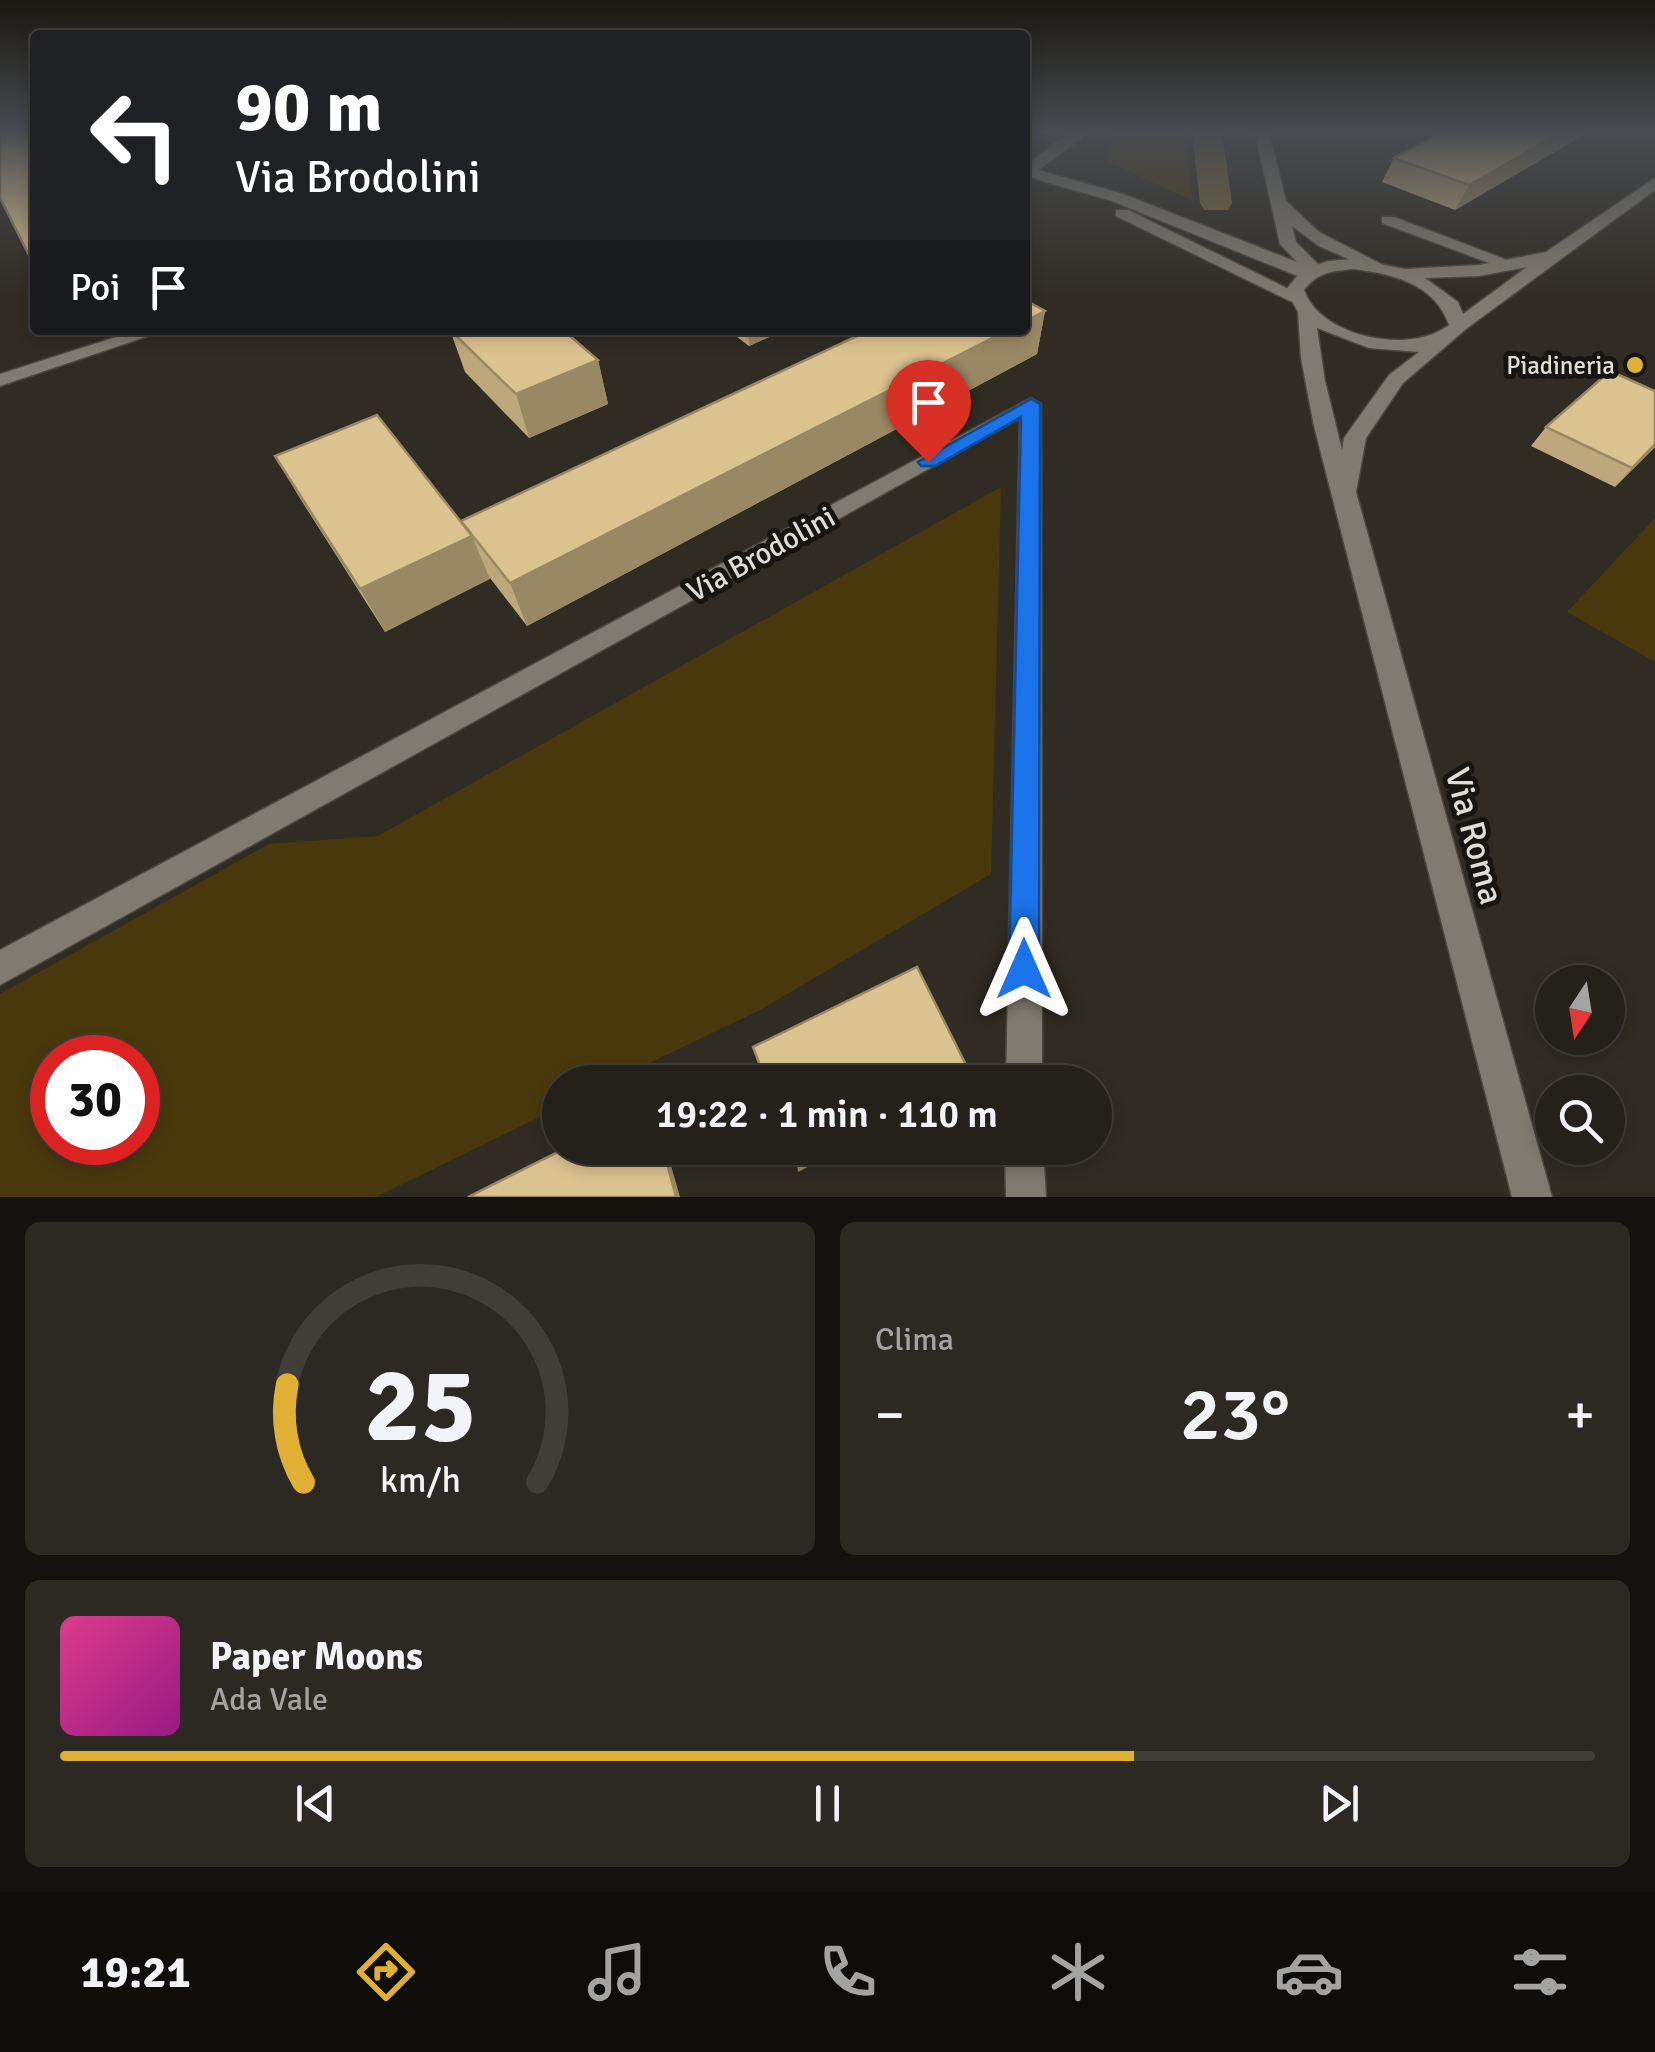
<!DOCTYPE html>
<html lang="it">
<head>
<meta charset="utf-8">
<style>
	:root { --surface:#24211a; --page:#2c2923; --text:#f1f3f6; --muted:#a3a3a2; --line:#413e39; --accent:#e0b034 }
	body { margin:0; font-family:Signika,sans-serif; background:var(--page); color:var(--text); height:100vh; display:flex; flex-direction:column; font-size:38px; white-space:nowrap }
	* { box-sizing:border-box; margin:0 }
	p { font-size:32px; color:var(--muted) }
	.icon { flex:none; width:55px; height:55px; fill:none; stroke:currentColor; stroke-width:2; stroke-linecap:round; stroke-linejoin:round }
	.map { position:relative; height:1197px; overflow:hidden }
	.panel { display:flex; flex-direction:column; gap:25px; padding:25px; background:#14120e; flex:1 }
	.panel>* { flex:none }
	.guide { position:absolute; left:30px; top:30px; width:1000px; height:305px; border-radius:10px; box-shadow:0 5px 15px #0003,0 0 0 2px var(--line); background:#202124; color:#fff; overflow:hidden }
	.needle { width:65px; rotate:192deg }
	.buttons { position:absolute; left:1535px; top:965px; display:grid; gap:20px }
	.buttons a { display:grid; place-items:center; width:90px; height:90px; border-radius:50%; background:var(--surface); box-shadow:0 5px 15px #0003,0 0 0 2px var(--line); font-size:50px }
	.speed { position:absolute; left:30px; top:1035px; display:flex; gap:20px; font-size:50px; font-weight:700; text-align:center }
	.speed>* { display:grid; place-content:center; width:130px; height:130px; border-radius:50%; background:var(--surface); box-shadow:0 5px 15px #0003,0 0 0 2px var(--line); line-height:1 }
	.speed .limit { border:15px solid #d22; background:#fff; color:#111 }
	.pin { position:absolute; display:grid; place-items:center; width:85px; height:85px; color:#fff; margin:-102px -42px; border-radius:50% 50% 50% 0; rotate:-45deg; box-shadow:0 0 10px #0007 }
	.pin .icon { rotate:45deg }
	.me { position:absolute; width:110px; margin:-55px; rotate:0deg; stroke-linejoin:round; filter:drop-shadow(0 0 8px #0008) }
	.turn { display:flex; align-items:center; gap:35px; height:210px; padding:0 40px; font-size:45px }
	.turn .icon { width:130px; height:130px; stroke-width:2.5 }
	.turn b { display:block; font-size:70px; line-height:85px }
	.then { display:flex; align-items:center; height:95px; padding:0 40px; background:#0003; gap:20px; font-size:38px }
	.big { font-size:75px; font-weight:600; line-height:1.1 }
	.panel .tile { flex:1; display:flex; flex-direction:column; justify-content:center; gap:15px; min-width:0; padding:0 35px; border-radius:15px; background:var(--page) }
	.panel .dial { align-items:center; gap:0 }
	.dial svg { height:260px; overflow:visible; fill:none; stroke:var(--line); stroke-width:7; stroke-linecap:round; text-anchor:middle }
	.dial text { fill:var(--text); stroke:none }
	.song { display:flex; align-items:center; gap:30px }
	.cover { width:120px; height:120px; border-radius:15px; background:linear-gradient(135deg,hsl(330 70% 55%),hsl(310 70% 35%)) }
	.played { height:10px; border-radius:5px; background:linear-gradient(90deg,var(--accent) 70%,var(--line) 70%) }
	.keys { display:flex; justify-content:space-around; direction:ltr }
	.heat { display:flex; justify-content:space-between; align-items:center; font-size:55px; direction:ltr }
	.panel .tiles { flex:1; display:grid; gap:25px; grid-template-columns:1fr 1fr }
	.tile:last-child { grid-column:span 2 }
	.trip { position:absolute; left:542px; top:1065px; width:570px; height:100px; border-radius:50px; background:var(--surface); box-shadow:0 5px 15px #0003,0 0 0 2px var(--line); font-weight:600; line-height:100px; text-align:center }
	.menu { display:flex; height:160px; justify-content:space-around; align-items:center; background:#0e0d0a; color:var(--muted) }
	.menu .icon { width:70px; height:70px }
	.menu .current { color:var(--accent) }
	.menu b { font-size:45px; color:var(--text) }
	.map>svg:first-child { display:block }
	.green { fill:#4a380d; fill-rule:evenodd }
	.lines { fill:none; stroke-linecap:round; stroke-linejoin:round }
	.canal { fill:#806a39; fill-rule:evenodd }
	.street-casing { stroke:#4c4841; stroke-width:3 }
	.secondary-casing { stroke:#4c4841; stroke-width:3 }
	.street { fill:#807b70; fill-rule:evenodd }
	.secondary { fill:#807b70; fill-rule:evenodd }
	.wall { fill:#bca87b }
	.shaded-wall { fill:#998864 }
	.building { fill:#dbc38f; stroke:#998864; stroke-width:2.5 }
	.route { fill:#1a73e8; stroke:#114b97; stroke-width:2.5 }
	.poi-dot { fill:#e0b034; stroke:#171511; stroke-width:4 }
	.labels { text-anchor:middle; stroke-width:10; stroke-linejoin:round; paint-order:stroke }
	.far-poi-label { font-size:25px; fill:#e0ddd7; stroke:#171511; text-anchor:end }
	.street-label { font-size:30px; fill:#e0ddd7; stroke:#171511 }
	.near-street-label { font-size:35px; fill:#e0ddd7; stroke:#171511 }
</style>
</head>
<body>
<div class="map">
<svg width="1655" height="1197" viewBox="0 0 1655 1197">
	<rect width="100%" height="100%" fill="#302c23"/>
	<g class="green">
		<path d="M 1114,133 L 1185,133 L 1193,201 L 1106,161 Z"/>
		<path d="M 1001,487 L 991,874 L 760,1010 L 610,1082 L 560,1082 L 560,1107 L 376,1197 L 0,1197 L 0,994 L 269,844 L 378,836 ZM 52,1058 L 138,1058 L 138,1142 L 52,1142 Z"/>
		<path d="M 1655,518 L 1655,662 L 1567,612 Z"/>
	</g>
	<g class="lines">
		<path class="canal" d="M 1192,133 L 1222,133 L 1232,203 L 1228,210 L 1204,210 L 1200,203 Z"/>
		<g class="street-casing">
			<g id="street">
				<path d="M 1068,133 L 1082,133 L 1082,138 L 1038,170 L 1123,194 L 1297,262 L 1280,244 L 1255,133 L 1269,133 L 1286,201 L 1319,232 L 1387,267 L 1378,272 L 1319,246 L 1292,226 L 1296,242 L 1320,266 L 1312,277 L 1300,277 L 1112,201 L 1025,176 L 1025,166 Z"/>
				<path d="M 1116,210 L 1128,210 L 1305,297 L 1296,302 L 1290,301 L 1116,216 Z"/>
				<path d="M 1382,217 L 1394,217 L 1523,266 L 1508,270 L 1382,223 Z"/>
				<path d="M 138,330 L 166,330 L 0,386 L 0,374 Z"/>
				<path d="M 1031,398 L 1041,404 L 1042,1082 L 1006,1082 L 1020,418 L 0,985 L 0,950 Z"/>
				<path d="M 1005,1148 L 1043,1148 L 1046,1197 L 1006,1197 Z"/>
			</g>
		</g>
		<g class="secondary-casing">
			<path id="secondary" d="M 1655,178 L 1655,190 L 1466,329 L 1403,383 L 1366,438 L 1356,492 L 1552,1197 L 1512,1197 L 1314,426 L 1301,358 L 1298,312 L 1286,290 L 1301,271 L 1328,261 L 1354,259 L 1405,269 L 1479,265 L 1546,252 ZM 1527,267 L 1463,314 L 1458,302 L 1425,278 L 1479,276 ZM 1354,269 C 1393,274 1435,284 1449,325 C 1411,355 1321,338 1304,290 C 1318,272 1332,271 1354,269 ZM 1317,328 L 1369,348 L 1419,352 L 1389,375 L 1344,438 L 1342,450 L 1325,381 Z"/>
		</g>
		<use href="#street" class="street"/>
		<use href="#secondary" class="secondary"/>
	</g>
	<g class="wall">
		<path d="M 1441,133 L 1587,133 L 1455,210 L 1382,182 L 1394,158 Z"/>
		<path d="M 1045,311 L 1037,354 L 527,626 L 490,578 L 385,632 L 301,500 L 275,456 L 461,522 Z"/>
		<path d="M 450,330 L 598,360 L 608,404 L 529,438 L 465,372 Z"/>
		<path d="M 728,330 L 785,330 L 749,346 Z"/>
		<path d="M 1655,391 L 1655,447 L 1615,487 L 1531,446 L 1546,427 Z"/>
	</g>
	<g class="shaded-wall">
		<path d="M 1560,133 L 1587,133 L 1455,210 L 1469,185 Z"/>
		<path d="M 1045,311 L 1037,354 L 527,626 L 510,583 L 1008,330 L 1025,330 L 1025,321 Z"/>
		<path d="M 748,330 L 785,330 L 749,346 Z"/>
		<path d="M 598,360 L 608,404 L 529,438 L 516,394 Z"/>
		<path d="M 1655,444 L 1655,447 L 1615,487 L 1632,468 Z"/>
		<path d="M 472,536 L 490,579 L 385,632 L 360,589 Z"/>
		<path d="M 970,1073 L 966,1082 L 952,1082 Z"/>
		<path d="M 663,1148 L 666,1148 L 680,1197 L 676,1197 Z"/>
		<path d="M 828,1148 L 845,1148 L 798,1172 L 797,1164 Z"/>
	</g>
	<g class="building">
		<path d="M 0,133 L 35,133 L 35,267 L 0,198 Z"/>
		<path d="M 1441,133 L 1560,133 L 1469,185 L 1394,158 Z"/>
		<path d="M 1025,300 L 1045,311 L 1025,321 Z"/>
		<path d="M 450,330 L 563,330 L 598,360 L 516,394 Z"/>
		<path d="M 870,330 L 1008,330 L 510,583 L 461,521 Z"/>
		<path d="M 1610,371 L 1655,391 L 1655,444 L 1632,468 L 1546,427 Z"/>
		<path d="M 377,415 L 472,536 L 360,589 L 275,456 Z"/>
		<path d="M 917,967 L 970,1073 L 952,1082 L 766,1082 L 753,1047 Z"/>
		<path d="M 566,1148 L 663,1148 L 676,1197 L 468,1197 Z"/>
		<path d="M 791,1148 L 828,1148 L 797,1164 Z"/>
	</g>
	<linearGradient id="sky" x2="0" y2="1"><stop stop-color="#1a1813"/><stop offset="0.44" stop-color="#484b50"/><stop offset="1" stop-color="#484b50" stop-opacity="0"/></linearGradient>
	<rect width="1655" height="300" fill="url(#sky)"/>
	<path class="route" d="M 1031,399 L 1040,404 L 1039,969 L 1035,980 L 1024,985 L 1013,980 L 1009,969 L 1021,417 L 935,466 L 921,466 L 918,462 Z"/>
	<circle class="poi-dot" cx="1635" cy="365" r="10"/>
	<g class="labels">
		<g class="far-poi-label">
			<text x="1615" y="374">Piadineria</text>
		</g>
		<g class="street-label">
			<text transform="translate(761 554) rotate(-29)" y="10">Via Brodolini</text>
		</g>
		<g class="near-street-label">
			<text transform="translate(1475 836) rotate(75)" y="12">Via Roma</text>
		</g>
	</g>
</svg>
<div class="buttons">
<a><svg class="needle" viewBox="-14 -14 28 28"><path d="M0-13l5 13h-10z" fill="#e53935"/><path d="M0 13l5-13h-10z" fill="#a3a3a2"/></svg></a>
<a><svg class="icon" aria-label="search" viewBox="0 0 24 24"><circle cx="10" cy="10" r="6"/><path d="M15 15l6 6"/></svg></a>
</div>
<div class="speed"><div class="limit">30</div></div>
<div class="pin" style="left:928px;top:462px;background:#d93025"><svg class="icon" aria-label="arrive" viewBox="0 0 24 24"><path d="M6 21V4h12l-3 4 3 4H6"/></svg></div>
<svg class="me" style="left:1024px;top:969px" viewBox="-20 -20 40 40"><path d="M0-17L14 15 0 8-14 15z" fill="#1a73e8" stroke="#fff" stroke-width="4"/></svg>
<div class="trip">19:22 · 1 min · 110 m</div>
<div class="guide">
<div class="turn"><svg class="icon" aria-label="left" viewBox="0 0 24 24"><path d="M17 20v-9H6M10 6l-5 5 5 5"/></svg><div><b>90 m</b>Via Brodolini</div></div>
<div class="then">Poi<svg class="icon" aria-label="arrive" viewBox="0 0 24 24"><path d="M6 21V4h12l-3 4 3 4H6"/></svg></div>
</div>
</div>
<section class="panel">
<div class="tiles">
<div class="tile dial"><svg viewBox="0 0 100 80">
<path d="M14 69A42 42 0 1 1 86 69"/>
<path d="M14 69A42 42 0 0 1 9 39" stroke="#e0b034"/>
<text x="50" y="56" font-size="32" font-weight="700">25</text>
<text x="50" y="72" font-size="11">km/h</text>
</svg></div>
<div class="tile"><p>Clima</p>
<div class="heat"><a>−</a><b class="big">23°</b><a>+</a></div>
</div>
<div class="tile">
<div class="song"><i class="cover"></i><div><b>Paper Moons</b><p>Ada Vale</p></div></div>
<div class="played"></div>
<div class="keys"><svg class="icon" aria-label="previous" viewBox="0 0 24 24"><path d="M18 5L8 12l10 7zM5 5v14"/></svg><svg class="icon" aria-label="pause" viewBox="0 0 24 24"><path d="M8 5v14M16 5v14"/></svg><svg class="icon" aria-label="next" viewBox="0 0 24 24"><path d="M6 5l10 7-10 7zM19 5v14"/></svg></div>
</div>
</div>
</section>
<nav class="menu">
<b>19:21</b>
<svg class="icon current" aria-label="directions" viewBox="0 0 24 24"><path d="M12 3l9 9-9 9-9-9zM9 14v-3h6M13 9l2 2-2 2"/></svg>
<svg class="icon" aria-label="music" viewBox="0 0 24 24"><path d="M9 18V5l10-2v13"/><circle cx="6" cy="18" r="3"/><circle cx="16" cy="16" r="3"/></svg>
<svg class="icon" aria-label="phone" viewBox="0 0 24 24"><path d="M5 4h4l2 5-3 2q2 4 5 5l2-3 5 2v4C11 20 4 13 5 4z"/></svg>
<svg class="icon" aria-label="climate" viewBox="0 0 24 24"><path d="M12 3v18M4 7l16 10M4 17L20 7"/></svg>
<svg class="icon" aria-label="car" viewBox="0 0 24 24"><path d="M5 17H2v-5l4-1 3-4h7l3 4 3 1v5h-3M9 17h6M6 11h13"/><circle cx="7" cy="17" r="2"/><circle cx="17" cy="17" r="2"/></svg>
<svg class="icon" aria-label="filters" viewBox="0 0 24 24"><path d="M4 7h16M4 17h16"/><circle cx="9" cy="7" r="2"/><circle cx="15" cy="17" r="2"/></svg>
</nav>
</body>
</html>
